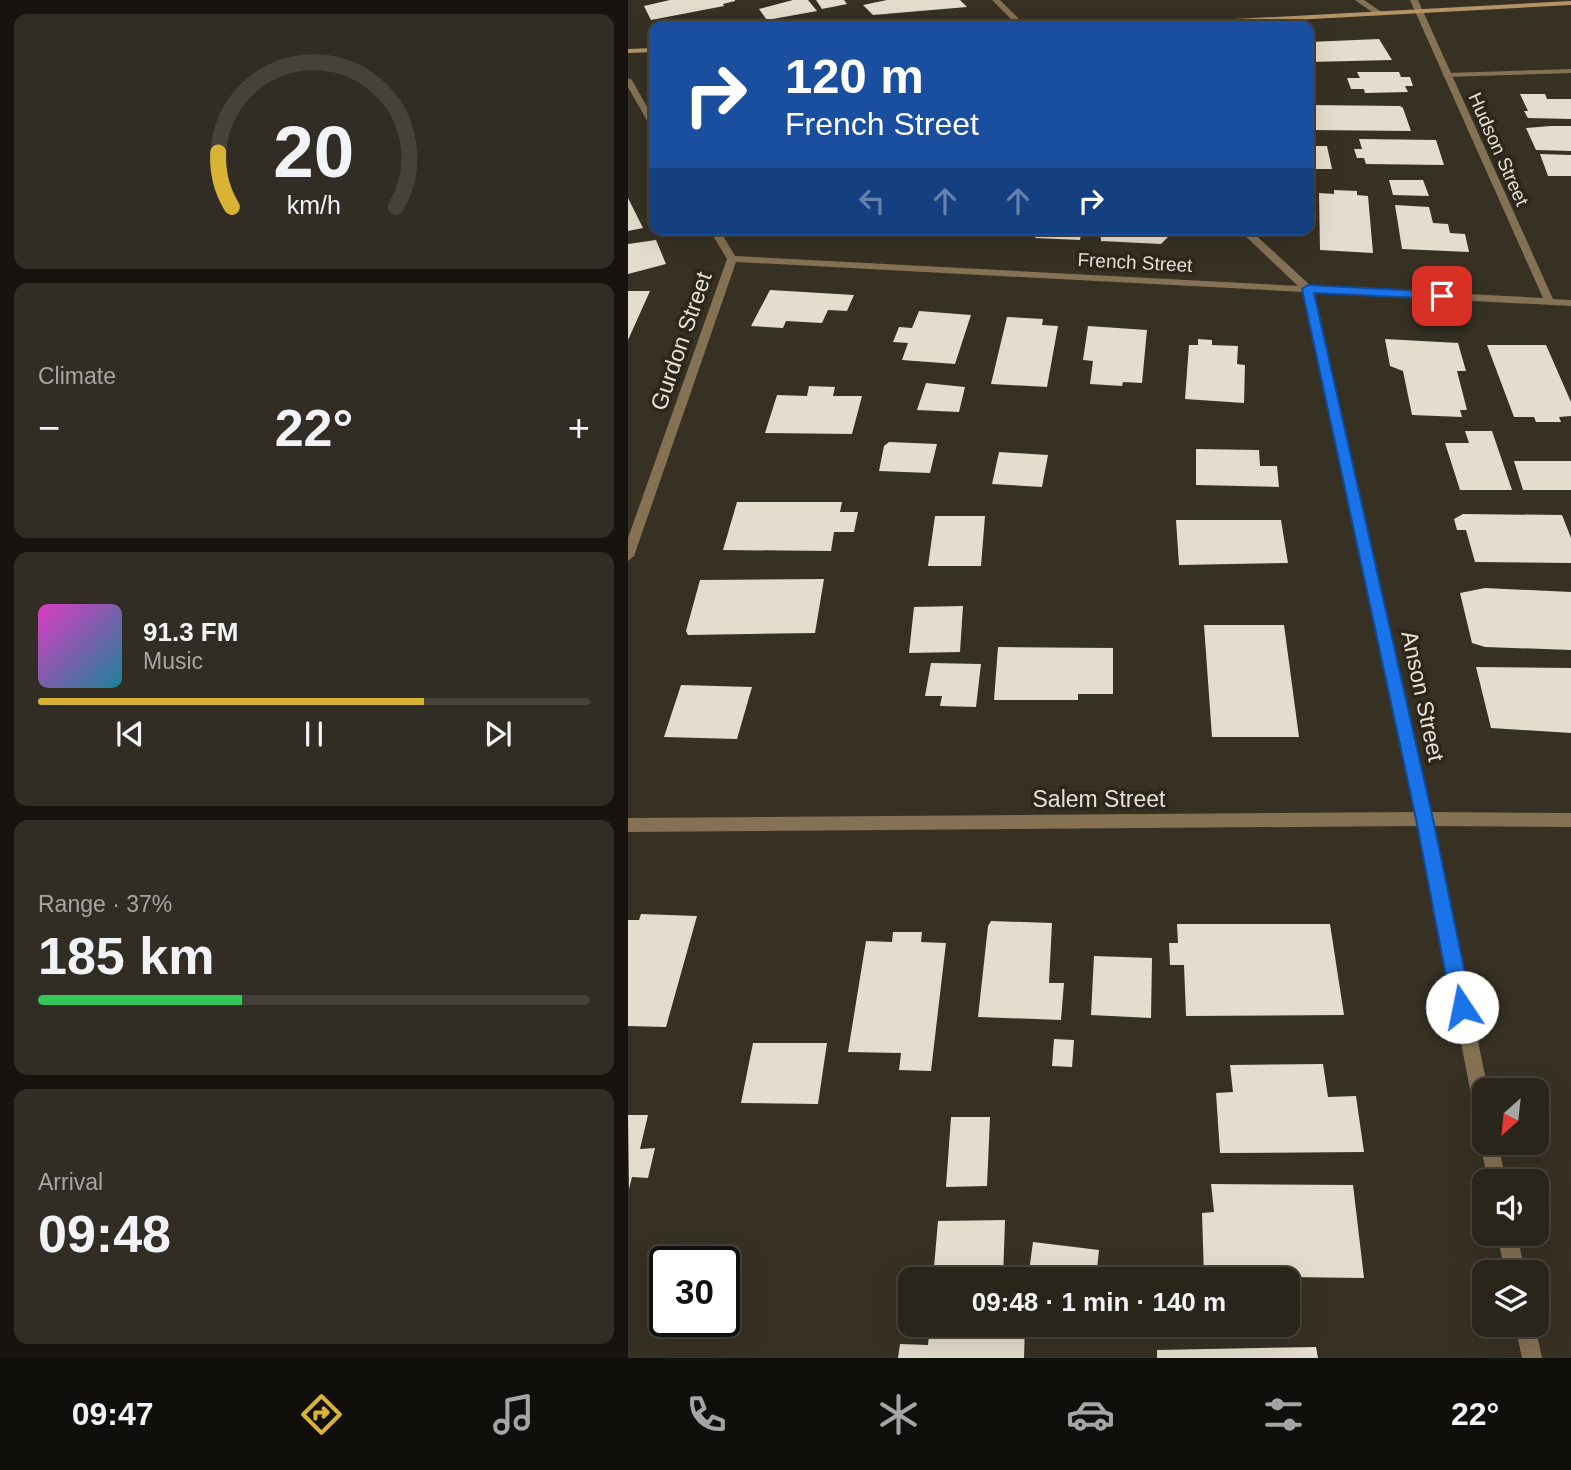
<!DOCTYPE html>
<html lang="en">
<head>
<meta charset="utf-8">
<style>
	:root { --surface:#29251b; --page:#312d24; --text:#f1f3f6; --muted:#a5a5a3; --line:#45423a; --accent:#d9b334 }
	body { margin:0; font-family:Arial,sans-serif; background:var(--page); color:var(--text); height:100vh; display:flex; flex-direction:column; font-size:26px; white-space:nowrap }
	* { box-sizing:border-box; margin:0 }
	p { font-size:23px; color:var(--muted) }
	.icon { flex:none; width:38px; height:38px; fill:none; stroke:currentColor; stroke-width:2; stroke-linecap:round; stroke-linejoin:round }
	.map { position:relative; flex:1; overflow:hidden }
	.sheet { display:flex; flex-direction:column; gap:14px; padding:14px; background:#17140f; width:628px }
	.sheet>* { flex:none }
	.guide { position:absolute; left:21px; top:21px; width:665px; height:214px; border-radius:14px; box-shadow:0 7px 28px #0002,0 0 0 2px var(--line); background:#1a4fa0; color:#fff; overflow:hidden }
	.needle { width:46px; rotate:207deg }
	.fabs { position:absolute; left:844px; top:1078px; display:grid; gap:14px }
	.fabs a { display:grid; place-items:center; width:77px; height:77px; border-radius:14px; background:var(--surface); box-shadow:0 7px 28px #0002,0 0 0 2px var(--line); font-size:35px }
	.speed { position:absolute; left:21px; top:1246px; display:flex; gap:14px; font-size:35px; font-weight:700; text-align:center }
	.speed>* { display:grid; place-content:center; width:91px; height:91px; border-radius:50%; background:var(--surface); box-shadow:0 7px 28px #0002,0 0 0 2px var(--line); line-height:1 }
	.speed .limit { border:4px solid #111; border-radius:10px; background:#fff; color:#111 }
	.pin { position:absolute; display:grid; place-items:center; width:60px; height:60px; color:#fff; margin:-30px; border-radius:14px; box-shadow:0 4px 10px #0006 }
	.me { position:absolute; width:77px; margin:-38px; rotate:349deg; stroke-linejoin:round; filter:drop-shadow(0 0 5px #0008) }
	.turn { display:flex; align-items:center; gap:24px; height:147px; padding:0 21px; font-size:32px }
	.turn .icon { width:91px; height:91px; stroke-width:2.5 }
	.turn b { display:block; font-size:49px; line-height:60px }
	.lanes { display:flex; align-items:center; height:66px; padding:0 21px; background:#0003; justify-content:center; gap:35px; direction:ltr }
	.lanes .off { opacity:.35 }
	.big { font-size:52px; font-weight:700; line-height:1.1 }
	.sheet .widget { flex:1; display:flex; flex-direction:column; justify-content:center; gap:10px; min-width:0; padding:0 24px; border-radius:14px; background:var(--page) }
	.sheet .dial { align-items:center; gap:0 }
	.dial svg { height:182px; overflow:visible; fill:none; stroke:var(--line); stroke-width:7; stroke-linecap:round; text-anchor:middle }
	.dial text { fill:var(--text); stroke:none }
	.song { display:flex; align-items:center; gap:21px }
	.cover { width:84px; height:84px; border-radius:10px; background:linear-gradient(135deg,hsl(310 70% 55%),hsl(190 70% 35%)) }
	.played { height:7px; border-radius:4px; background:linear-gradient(90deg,var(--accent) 70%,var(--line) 70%) }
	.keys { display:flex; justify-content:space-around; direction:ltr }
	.heat { display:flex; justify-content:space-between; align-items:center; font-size:38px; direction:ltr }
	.charge { height:10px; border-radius:5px; background:linear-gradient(90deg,#34c759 37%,var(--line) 0) }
	.trip { position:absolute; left:270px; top:1267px; width:402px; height:70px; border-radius:14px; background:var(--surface); box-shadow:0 7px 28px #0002,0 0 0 2px var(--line); font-weight:700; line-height:70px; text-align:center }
	.tab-bar { display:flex; height:112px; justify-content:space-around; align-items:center; background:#100f0b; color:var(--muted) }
	.tab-bar .icon { width:49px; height:49px }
	.tab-bar .on { color:var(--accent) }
	.tab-bar b { font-size:32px; color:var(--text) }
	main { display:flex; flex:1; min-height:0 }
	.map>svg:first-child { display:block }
	.building { fill:#e4dccc }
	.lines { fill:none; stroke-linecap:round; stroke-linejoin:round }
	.service { fill:#857153; fill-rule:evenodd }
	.minor { fill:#857153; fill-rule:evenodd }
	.secondary { fill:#b59464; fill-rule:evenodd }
	.route { fill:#1a73e8; stroke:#114b97; stroke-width:2 }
	.labels { text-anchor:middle; stroke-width:7; stroke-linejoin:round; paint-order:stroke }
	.far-street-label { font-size:19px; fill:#e5e1d9; stroke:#2d271b }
	.street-label { font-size:23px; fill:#e5e1d9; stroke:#2d271b }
</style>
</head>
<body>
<main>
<section class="sheet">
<div class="widget dial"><svg viewBox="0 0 100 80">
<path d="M14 69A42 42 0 1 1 86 69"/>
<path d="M14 69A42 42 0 0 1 8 45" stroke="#d9b334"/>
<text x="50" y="56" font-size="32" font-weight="700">20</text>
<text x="50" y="72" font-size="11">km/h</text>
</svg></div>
<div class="widget"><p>Climate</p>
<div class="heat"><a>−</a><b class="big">22°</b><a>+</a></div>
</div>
<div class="widget">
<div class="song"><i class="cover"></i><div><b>91.3 FM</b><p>Music</p></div></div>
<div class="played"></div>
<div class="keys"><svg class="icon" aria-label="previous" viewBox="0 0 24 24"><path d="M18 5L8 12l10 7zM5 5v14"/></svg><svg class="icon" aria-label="pause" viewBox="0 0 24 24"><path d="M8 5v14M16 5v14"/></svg><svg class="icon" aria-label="next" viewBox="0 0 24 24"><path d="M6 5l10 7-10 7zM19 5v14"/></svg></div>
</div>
<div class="widget"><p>Range · 37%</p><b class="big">185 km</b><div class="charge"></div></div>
<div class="widget"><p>Arrival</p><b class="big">09:48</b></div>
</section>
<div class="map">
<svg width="943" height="1358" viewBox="0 0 943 1358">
	<rect width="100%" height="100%" fill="#373124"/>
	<g class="building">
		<path d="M 42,0 L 107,0 L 107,1 L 95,4 L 96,6 L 23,20 L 16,6 Z"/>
		<path d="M 165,0 L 180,0 L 189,11 L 139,20 L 131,9 Z"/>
		<path d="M 188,0 L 216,0 L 219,4 L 194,9 Z"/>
		<path d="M 259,0 L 332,0 L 339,7 L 245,15 L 235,5 Z"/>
		<path d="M 751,39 L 764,60 L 681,62 L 681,42 Z"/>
		<path d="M 729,72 L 771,72 L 773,77 L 782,77 L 785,86 L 777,86 L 780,92 L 737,93 L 736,89 L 723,89 L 719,78 L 732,78 Z"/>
		<path d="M 892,94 L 917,94 L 919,99 L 943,99 L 943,119 L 900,118 L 896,111 L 900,111 Z"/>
		<path d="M 681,105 L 772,106 L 775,108 L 783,131 L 681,130 Z"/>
		<path d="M 923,126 L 943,126 L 943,151 L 908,150 L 898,128 Z"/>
		<path d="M 731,139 L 808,140 L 816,165 L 738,164 L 736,158 L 729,158 L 726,149 L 734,149 Z"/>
		<path d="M 681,146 L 699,146 L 704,169 L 681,169 Z"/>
		<path d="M 912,154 L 943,155 L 943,176 L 920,176 Z"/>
		<path d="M 761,180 L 795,180 L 801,196 L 765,195 Z"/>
		<path d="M 706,190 L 729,191 L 729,195 L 740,196 L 745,253 L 692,250 L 691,193 L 706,194 Z"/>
		<path d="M 0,198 L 15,228 L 0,231 Z"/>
		<path d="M 767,205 L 801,207 L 805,223 L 820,224 L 822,233 L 837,234 L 841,252 L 774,249 Z"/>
		<path d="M 404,229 L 454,229 L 452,240 L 407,238 L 409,232 Z"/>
		<path d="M 472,229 L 540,229 L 540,237 L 533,244 L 473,241 Z"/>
		<path d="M 28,240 L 38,264 L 0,274 L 0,244 Z"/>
		<path d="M 142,290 L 226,295 L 219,311 L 200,310 L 194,323 L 158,321 L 155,328 L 123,326 Z"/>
		<path d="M 0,291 L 22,291 L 0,340 Z"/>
		<path d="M 291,311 L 343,315 L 327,364 L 274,360 L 280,343 L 265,342 L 271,327 L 284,328 Z"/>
		<path d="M 379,317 L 415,319 L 414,325 L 430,326 L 419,387 L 363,384 Z"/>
		<path d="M 460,326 L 519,330 L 514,383 L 495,382 L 494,386 L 462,384 L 465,361 L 455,360 Z"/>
		<path d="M 570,339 L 584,340 L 584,345 L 610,346 L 609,364 L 617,365 L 616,403 L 557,399 L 561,345 L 570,345 Z"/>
		<path d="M 757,339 L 830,343 L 838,371 L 829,371 L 839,410 L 832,410 L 834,417 L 784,415 L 775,371 L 762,366 Z"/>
		<path d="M 859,345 L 918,345 L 943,402 L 943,416 L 931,417 L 933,422 L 908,422 L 906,417 L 886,417 Z"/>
		<path d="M 298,383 L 337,387 L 331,412 L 289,410 Z"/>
		<path d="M 181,386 L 207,387 L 205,396 L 234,396 L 224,434 L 137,433 L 149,395 L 179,396 Z"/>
		<path d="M 837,431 L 864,431 L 884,490 L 832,490 L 817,443 L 841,443 Z"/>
		<path d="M 261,442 L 309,444 L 302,473 L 251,471 L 256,446 Z"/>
		<path d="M 568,449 L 631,450 L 632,466 L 649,466 L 651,487 L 568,485 Z"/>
		<path d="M 371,452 L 420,455 L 414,487 L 364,484 Z"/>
		<path d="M 886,461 L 943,461 L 943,490 L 895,490 Z"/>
		<path d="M 109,502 L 214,502 L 212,512 L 230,512 L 226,532 L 206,532 L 203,551 L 95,550 Z"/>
		<path d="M 835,514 L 934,515 L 943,538 L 943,563 L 847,562 L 838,530 L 829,530 L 826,519 Z"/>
		<path d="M 307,516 L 357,516 L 353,566 L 300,566 Z"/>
		<path d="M 548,520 L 653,520 L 660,563 L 551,565 Z"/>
		<path d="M 196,579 L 187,633 L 60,635 L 58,631 L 72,580 Z"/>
		<path d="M 857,588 L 943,592 L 943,650 L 857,647 L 844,643 L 832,593 Z"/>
		<path d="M 335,606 L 332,652 L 281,653 L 286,607 Z"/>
		<path d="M 576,625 L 656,625 L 671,737 L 584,737 Z"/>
		<path d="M 370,647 L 485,648 L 485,694 L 450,694 L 450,700 L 366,700 Z"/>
		<path d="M 303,663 L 353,664 L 348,707 L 312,706 L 314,696 L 297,696 Z"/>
		<path d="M 848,667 L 943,668 L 943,733 L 863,728 Z"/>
		<path d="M 53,685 L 124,687 L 109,739 L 36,737 Z"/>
		<path d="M 13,914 L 69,916 L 38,1027 L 0,1026 L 0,920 L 11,920 Z"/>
		<path d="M 363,921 L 424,923 L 421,983 L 436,983 L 433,1020 L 350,1017 L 360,926 Z"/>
		<path d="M 549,924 L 702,924 L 716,1015 L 558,1016 L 556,965 L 542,965 L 541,943 L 550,943 Z"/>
		<path d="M 265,932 L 294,932 L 293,942 L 318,943 L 303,1071 L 271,1070 L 273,1053 L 220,1052 L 238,941 L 264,942 Z"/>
		<path d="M 466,956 L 524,958 L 523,1018 L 463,1015 Z"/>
		<path d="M 426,1039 L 446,1040 L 444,1067 L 424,1066 Z"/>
		<path d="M 125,1043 L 199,1043 L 190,1104 L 113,1103 Z"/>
		<path d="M 695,1064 L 700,1097 L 728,1096 L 736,1152 L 592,1153 L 588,1093 L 605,1092 L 602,1065 Z"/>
		<path d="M 0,1115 L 20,1115 L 12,1149 L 27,1148 L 20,1178 L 4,1177 L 1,1189 Z"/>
		<path d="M 323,1117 L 362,1117 L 359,1186 L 318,1187 Z"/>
		<path d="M 583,1184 L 725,1185 L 736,1278 L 576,1276 L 574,1213 L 586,1212 Z"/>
		<path d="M 377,1220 L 375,1279 L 305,1279 L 310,1221 Z"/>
		<path d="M 405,1242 L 471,1250 L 468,1279 L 400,1279 Z"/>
		<path d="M 302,1325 L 397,1325 L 396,1358 L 270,1358 L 272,1344 L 300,1345 Z"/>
		<path d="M 688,1347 L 690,1358 L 529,1358 L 529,1350 Z"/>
	</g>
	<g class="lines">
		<path class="service" d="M 943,69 L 943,73 L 818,77 L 814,75 L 818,73 Z"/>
		<g class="minor">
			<path d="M 364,0 L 372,0 L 398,26 L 390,26 Z"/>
			<path d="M 727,0 L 736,0 L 755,13 L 748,15 Z"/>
			<path d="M 782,0 L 790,0 L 925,299 L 943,300 L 943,306 L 686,293 L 803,812 L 943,813 L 943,827 L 806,826 L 860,1090 L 856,1090 L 856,1124 L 850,1121 L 847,1115 L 791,826 L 0,832 L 0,818 L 788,812 L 676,292 L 108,262 L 6,556 L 0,561 L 0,538 L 99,259 L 81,229 L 91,229 L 107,256 L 670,286 L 610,229 L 621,229 L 683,286 L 915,298 Z"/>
			<path d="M 0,78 L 4,80 L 26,119 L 26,129 L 22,126 L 0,87 Z"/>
			<path d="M 854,1136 L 856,1143 L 870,1143 L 878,1181 L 860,1181 L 852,1143 Z"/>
			<path d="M 869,1234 L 889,1234 L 897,1272 L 877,1272 Z"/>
			<path d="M 887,1325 L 907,1325 L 914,1358 L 894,1358 Z"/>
		</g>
		<g class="secondary">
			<path d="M 943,1 L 943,5 L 552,26 L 510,26 L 514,24 Z"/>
			<path d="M 26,48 L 26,52 L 0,53 L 0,49 Z"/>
		</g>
	</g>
	<path class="route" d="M 680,285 L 814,292 L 819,296 L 814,299 L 686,293 L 805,819 L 844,1007 L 841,1014 L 834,1017 L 827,1014 L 824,1007 L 788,819 L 674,289 Z"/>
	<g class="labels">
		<g class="far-street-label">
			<text transform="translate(871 149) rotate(66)" y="7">Hudson Street</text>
			<text transform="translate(507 262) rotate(3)" y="7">French Street</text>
		</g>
		<g class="street-label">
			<text transform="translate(53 341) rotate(-71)" y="8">Gurdon Street</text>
			<text transform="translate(795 696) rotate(78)" y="8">Anson Street</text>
			<text x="471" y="807">Salem Street</text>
		</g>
	</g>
</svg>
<div class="fabs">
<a><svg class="needle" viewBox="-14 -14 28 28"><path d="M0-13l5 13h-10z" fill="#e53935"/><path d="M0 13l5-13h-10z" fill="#a5a5a3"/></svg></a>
<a><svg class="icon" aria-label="sound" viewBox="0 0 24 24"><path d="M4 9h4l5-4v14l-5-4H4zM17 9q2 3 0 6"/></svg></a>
<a><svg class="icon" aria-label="layers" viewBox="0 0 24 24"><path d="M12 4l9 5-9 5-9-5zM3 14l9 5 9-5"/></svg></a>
</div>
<div class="speed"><div class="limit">30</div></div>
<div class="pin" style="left:814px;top:296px;background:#d93025"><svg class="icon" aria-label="arrive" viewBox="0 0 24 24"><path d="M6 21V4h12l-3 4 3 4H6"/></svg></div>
<svg class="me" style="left:834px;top:1007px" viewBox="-20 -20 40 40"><circle r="19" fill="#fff"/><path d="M0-13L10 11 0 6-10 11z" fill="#1a73e8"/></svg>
<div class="trip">09:48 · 1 min · 140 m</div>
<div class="guide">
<div class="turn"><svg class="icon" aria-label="right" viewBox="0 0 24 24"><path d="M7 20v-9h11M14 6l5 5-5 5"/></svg><div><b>120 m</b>French Street</div></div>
<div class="lanes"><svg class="icon off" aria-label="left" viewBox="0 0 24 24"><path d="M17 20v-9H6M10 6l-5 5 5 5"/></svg><svg class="icon off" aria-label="ahead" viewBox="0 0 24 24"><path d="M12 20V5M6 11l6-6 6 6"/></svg><svg class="icon off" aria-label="ahead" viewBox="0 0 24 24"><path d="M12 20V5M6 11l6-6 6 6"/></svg><svg class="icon" aria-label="right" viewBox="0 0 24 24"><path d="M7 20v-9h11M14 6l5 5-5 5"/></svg></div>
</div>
</div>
</main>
<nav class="tab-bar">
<b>09:47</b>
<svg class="icon on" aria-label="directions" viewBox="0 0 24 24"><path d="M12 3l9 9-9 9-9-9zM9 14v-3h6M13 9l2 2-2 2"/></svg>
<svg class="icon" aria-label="music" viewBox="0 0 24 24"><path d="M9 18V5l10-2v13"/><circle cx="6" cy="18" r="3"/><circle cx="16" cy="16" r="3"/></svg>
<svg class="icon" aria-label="phone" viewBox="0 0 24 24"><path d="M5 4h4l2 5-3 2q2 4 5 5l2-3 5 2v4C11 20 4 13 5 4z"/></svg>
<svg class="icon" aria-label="climate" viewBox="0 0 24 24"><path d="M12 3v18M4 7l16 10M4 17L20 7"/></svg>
<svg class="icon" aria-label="car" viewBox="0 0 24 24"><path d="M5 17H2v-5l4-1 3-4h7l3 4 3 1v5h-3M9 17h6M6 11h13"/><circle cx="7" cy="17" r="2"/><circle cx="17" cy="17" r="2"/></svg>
<svg class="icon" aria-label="filters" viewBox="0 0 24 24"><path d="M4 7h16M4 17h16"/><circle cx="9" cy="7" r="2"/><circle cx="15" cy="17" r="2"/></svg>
<b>22°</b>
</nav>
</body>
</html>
